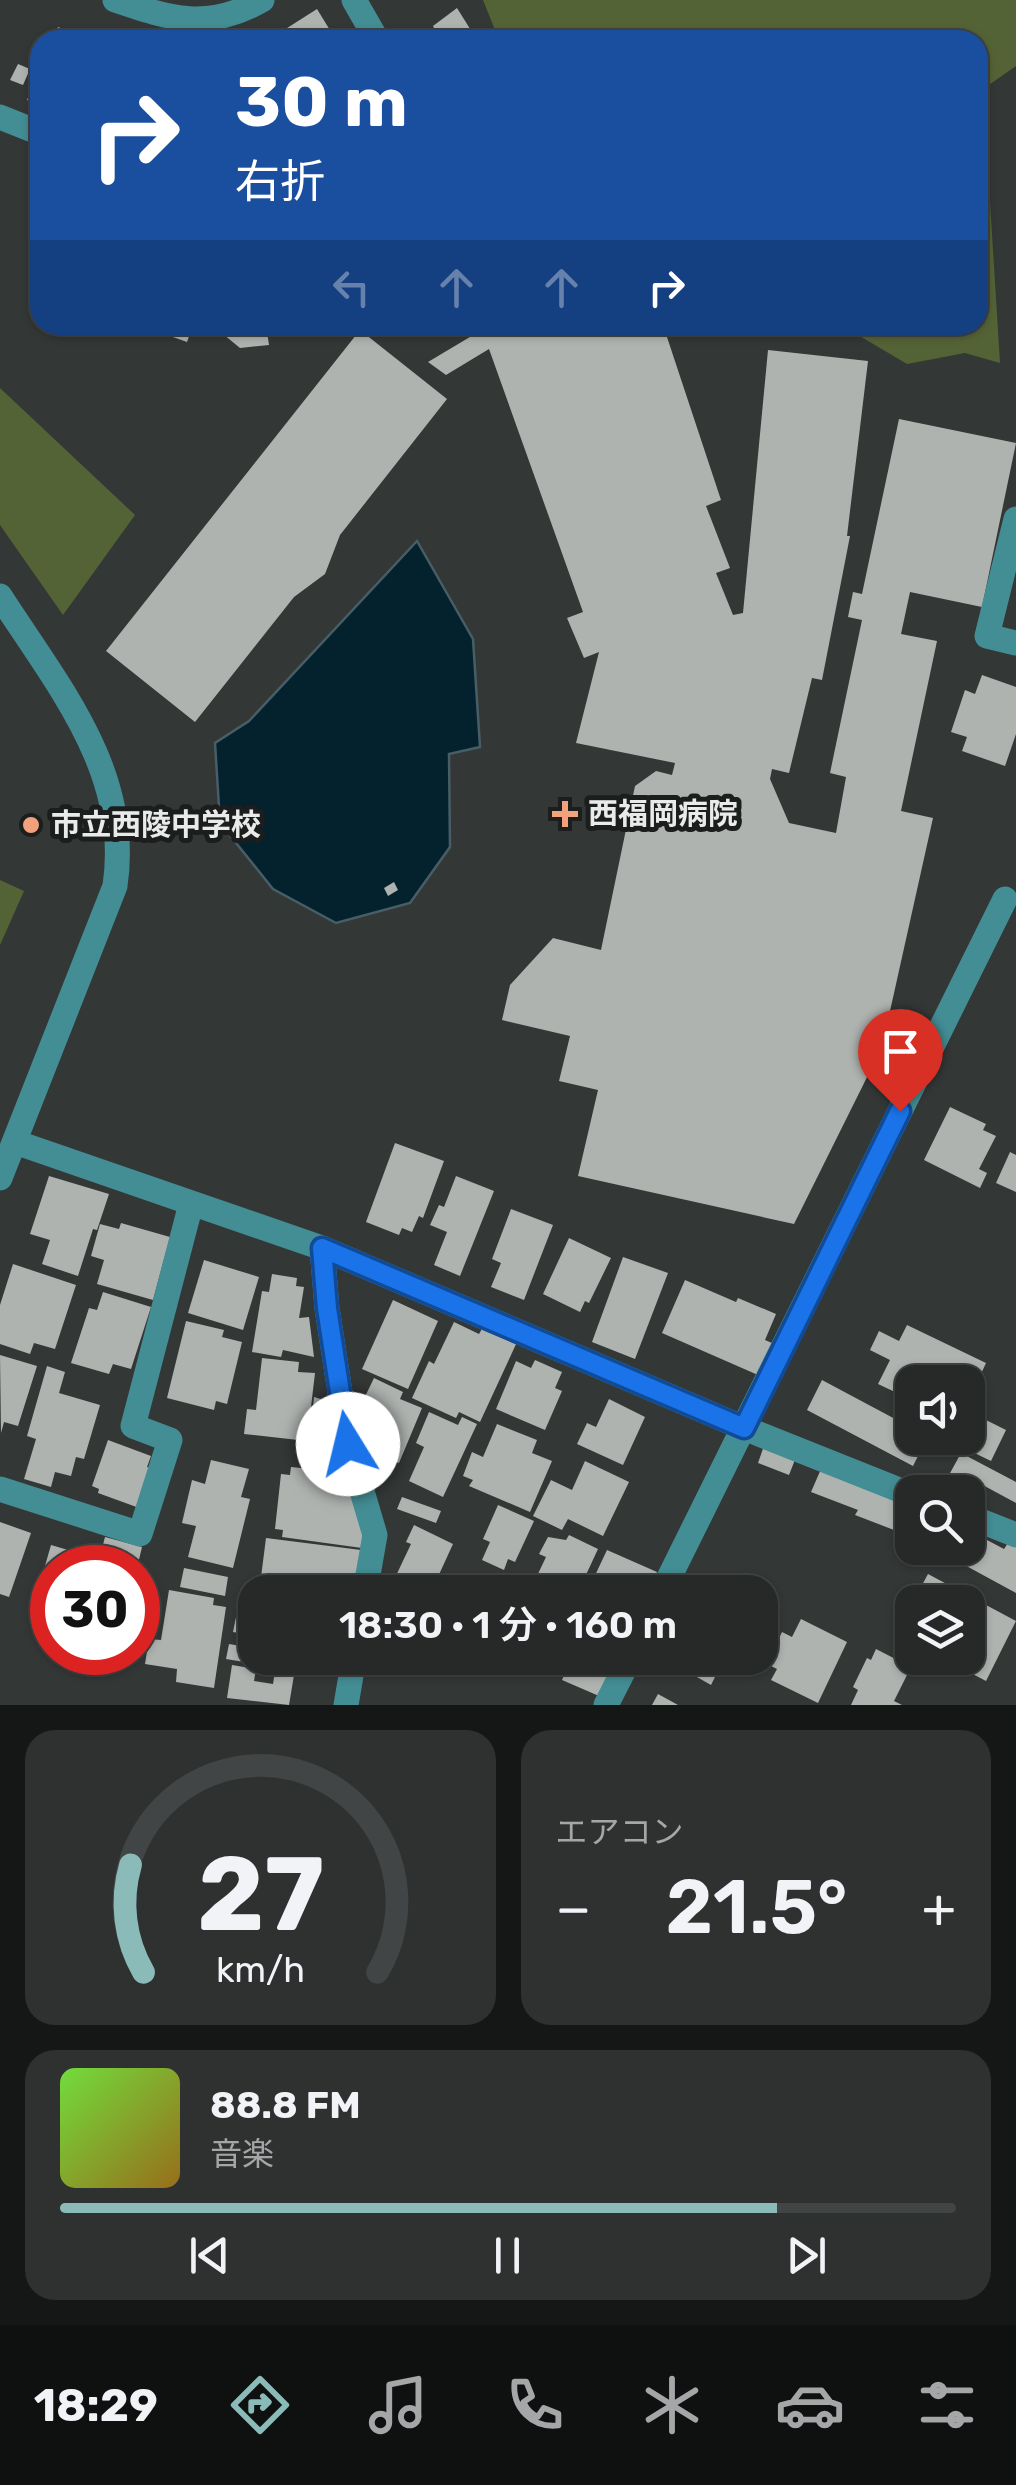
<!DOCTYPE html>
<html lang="ja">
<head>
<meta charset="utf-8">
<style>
	:root { --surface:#262928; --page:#2e3130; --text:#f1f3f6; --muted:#a4a6a8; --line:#424545; --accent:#8bbbb9 }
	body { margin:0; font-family:Rubik,"Noto Sans JP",sans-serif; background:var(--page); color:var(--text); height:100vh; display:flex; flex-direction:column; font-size:38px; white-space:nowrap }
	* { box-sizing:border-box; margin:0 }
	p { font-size:32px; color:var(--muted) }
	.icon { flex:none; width:55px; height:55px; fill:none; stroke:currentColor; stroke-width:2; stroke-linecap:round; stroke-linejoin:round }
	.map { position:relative; height:1705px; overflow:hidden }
	.drawer { display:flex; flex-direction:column; gap:25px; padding:25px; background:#151716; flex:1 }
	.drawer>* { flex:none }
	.top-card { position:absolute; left:30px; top:30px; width:958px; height:305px; border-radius:30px; box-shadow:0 2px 8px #0004,0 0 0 2px var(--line); background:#1a4fa0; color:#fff; overflow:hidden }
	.tools { position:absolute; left:895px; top:1365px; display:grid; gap:20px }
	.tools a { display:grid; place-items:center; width:90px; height:90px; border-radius:20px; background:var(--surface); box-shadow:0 2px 8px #0004,0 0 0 2px var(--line); font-size:50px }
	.speed { position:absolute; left:30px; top:1545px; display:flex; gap:20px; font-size:50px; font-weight:700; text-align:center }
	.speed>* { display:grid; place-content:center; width:130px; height:130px; border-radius:50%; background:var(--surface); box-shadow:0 2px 8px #0004,0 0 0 2px var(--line); line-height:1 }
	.speed .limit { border:15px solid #d22; background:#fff; color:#111 }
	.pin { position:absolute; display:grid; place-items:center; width:85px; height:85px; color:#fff; margin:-102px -42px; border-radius:50% 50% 50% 0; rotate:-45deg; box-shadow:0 0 10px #0007 }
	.pin .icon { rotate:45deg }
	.me { position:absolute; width:110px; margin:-55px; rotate:351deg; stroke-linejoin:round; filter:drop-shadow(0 0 8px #0008) }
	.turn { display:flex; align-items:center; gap:35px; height:210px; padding:0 40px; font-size:45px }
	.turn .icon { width:130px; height:130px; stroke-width:2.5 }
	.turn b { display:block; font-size:70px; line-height:85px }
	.lanes { display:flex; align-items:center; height:95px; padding:0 40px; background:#0003; justify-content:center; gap:50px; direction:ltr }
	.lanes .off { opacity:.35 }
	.big { font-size:75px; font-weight:600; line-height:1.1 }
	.drawer .tile { flex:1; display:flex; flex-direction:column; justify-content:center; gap:15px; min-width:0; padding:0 35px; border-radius:30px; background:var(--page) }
	.drawer .dial { align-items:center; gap:0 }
	.dial svg { height:260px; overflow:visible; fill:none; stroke:var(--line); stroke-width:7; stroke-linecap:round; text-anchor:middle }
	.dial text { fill:var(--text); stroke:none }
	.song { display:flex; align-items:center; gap:30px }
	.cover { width:120px; height:120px; border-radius:15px; background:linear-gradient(135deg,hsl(100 70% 55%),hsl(40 70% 35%)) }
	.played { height:10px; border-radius:5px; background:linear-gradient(90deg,var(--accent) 80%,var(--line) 80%) }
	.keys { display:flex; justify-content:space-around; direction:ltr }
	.heat { display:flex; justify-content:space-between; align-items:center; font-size:55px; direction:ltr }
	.drawer .tiles { flex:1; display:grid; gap:25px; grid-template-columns:1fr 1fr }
	.tile:last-child { grid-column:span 2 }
	.trip { position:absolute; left:238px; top:1575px; width:540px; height:100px; border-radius:30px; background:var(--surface); box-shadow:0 2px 8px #0004,0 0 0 2px var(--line); font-weight:600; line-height:100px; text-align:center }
	.menu { display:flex; height:160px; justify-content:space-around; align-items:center; background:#0f1010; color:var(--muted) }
	.menu .icon { width:70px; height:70px }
	.menu .on { color:var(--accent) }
	.menu b { font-size:45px; color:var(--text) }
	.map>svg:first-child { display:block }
	.green { fill:#546336 }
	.water { fill:#04212e; stroke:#485e66; stroke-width:2.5 }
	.building { fill:#afb3b0 }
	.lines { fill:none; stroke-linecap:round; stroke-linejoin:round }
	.minor { stroke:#438d94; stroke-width:25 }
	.route-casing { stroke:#114b97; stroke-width:25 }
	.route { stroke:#1a73e8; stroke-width:18 }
	.poi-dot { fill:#f1a17c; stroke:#1c1e1d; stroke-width:4 }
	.labels { text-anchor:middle; stroke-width:10; stroke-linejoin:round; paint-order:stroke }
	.poi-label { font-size:30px; font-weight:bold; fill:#e8ebea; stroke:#1c1e1d; text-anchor:start }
</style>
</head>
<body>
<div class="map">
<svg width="1016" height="1705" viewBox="0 0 1016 1705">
	<rect width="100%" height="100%" fill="#333736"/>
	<g class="green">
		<path d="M 483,0 L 1016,0 L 1016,66 L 983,89 L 1000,363 L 965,353 L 907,364 L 841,325 L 978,325 L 978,40 L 499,40 Z"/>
		<path d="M 0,388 L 135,515 L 63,615 L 0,525 Z"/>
		<path d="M 0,880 L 24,891 L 0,945 Z"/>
	</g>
	<path class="water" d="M 417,541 L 473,639 L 480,747 L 449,754 L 450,847 L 410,903 L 336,923 L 273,889 L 220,823 L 215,743 L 249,721 Z"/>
	<g class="building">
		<path d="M 457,8 L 477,40 L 440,40 L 433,26 Z"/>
		<path d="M 317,9 L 336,40 L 275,40 L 273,37 Z"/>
		<path d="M 58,27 L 91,40 L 53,40 Z"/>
		<path d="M 18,64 L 30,69 L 23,85 L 10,80 Z"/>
		<path d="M 40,71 L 40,105 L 27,100 Z"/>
		<path d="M 139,325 L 193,325 L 187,342 Z"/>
		<path d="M 212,325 L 266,325 L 269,345 L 240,348 Z"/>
		<path d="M 490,325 L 663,325 L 721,500 L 706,506 L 730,568 L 716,573 L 733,615 L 743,613 L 768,350 L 868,361 L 847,536 L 850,536 L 822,680 L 812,678 L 789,773 L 772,769 L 770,779 L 789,823 L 836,833 L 846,777 L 830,773 L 862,620 L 848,617 L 853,592 L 862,594 L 899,419 L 1016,443 L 982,607 L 910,592 L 901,634 L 937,641 L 901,811 L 933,818 L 882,1047 L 794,1224 L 578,1176 L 598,1090 L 559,1081 L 570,1036 L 502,1020 L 510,985 L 553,938 L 601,950 L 635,786 L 656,771 L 672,775 L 675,763 L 576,743 L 599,652 L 584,658 L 567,618 L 583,612 L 489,349 L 446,375 L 428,362 Z"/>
		<path d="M 360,330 L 447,399 L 340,535 L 325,574 L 294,597 L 195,722 L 106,651 Z"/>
		<path d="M 982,675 L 1016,687 L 1016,734 L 1005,766 L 962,751 L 967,737 L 951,732 L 965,690 L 975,694 Z"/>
		<path d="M 394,882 L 398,890 L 388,896 L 384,888 Z"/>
		<path d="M 950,1107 L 986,1124 L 983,1130 L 996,1136 L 979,1169 L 987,1173 L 980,1188 L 924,1160 Z"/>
		<path d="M 395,1143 L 444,1161 L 423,1218 L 419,1216 L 412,1232 L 402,1228 L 399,1235 L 366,1222 Z"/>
		<path d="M 1010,1152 L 1016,1155 L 1016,1192 L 996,1183 Z"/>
		<path d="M 49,1176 L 109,1194 L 97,1230 L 93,1229 L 78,1276 L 42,1264 L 50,1240 L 30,1234 Z"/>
		<path d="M 456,1176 L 494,1191 L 460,1276 L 434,1265 L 447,1232 L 430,1225 L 439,1205 L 444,1207 Z"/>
		<path d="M 511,1209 L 553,1225 L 524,1300 L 491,1287 L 501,1263 L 492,1259 Z"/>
		<path d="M 121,1223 L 170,1237 L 153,1300 L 97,1284 L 104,1260 L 91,1256 L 100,1224 L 119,1229 Z"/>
		<path d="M 569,1238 L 611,1258 L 589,1303 L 585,1301 L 580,1312 L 543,1294 Z"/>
		<path d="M 623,1257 L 668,1273 L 635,1359 L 592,1342 Z"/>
		<path d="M 204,1260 L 259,1277 L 243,1330 L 188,1313 Z"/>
		<path d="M 13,1264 L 76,1285 L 55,1349 L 34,1343 L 30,1354 L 0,1344 L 0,1305 Z"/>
		<path d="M 272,1274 L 297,1278 L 296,1286 L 304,1287 L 299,1318 L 309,1317 L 314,1357 L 283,1350 L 281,1357 L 252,1352 L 262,1291 L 269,1292 Z"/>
		<path d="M 685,1280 L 736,1302 L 738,1298 L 776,1314 L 765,1340 L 772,1343 L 758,1375 L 662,1333 Z"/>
		<path d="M 103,1292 L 151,1307 L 131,1369 L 113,1364 L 109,1374 L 71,1363 L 89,1308 L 97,1310 Z"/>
		<path d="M 393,1300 L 438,1321 L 408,1389 L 362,1369 Z"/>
		<path d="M 186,1321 L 224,1330 L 222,1337 L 242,1342 L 227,1404 L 216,1401 L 214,1410 L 167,1398 Z"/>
		<path d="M 454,1322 L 479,1334 L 483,1327 L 517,1342 L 480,1422 L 459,1412 L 456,1418 L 412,1398 L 429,1361 L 434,1364 Z"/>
		<path d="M 907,1325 L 986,1363 L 968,1402 L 968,1382 L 912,1382 L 912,1400 L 878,1384 L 890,1360 L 870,1350 L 879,1331 L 899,1341 Z"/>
		<path d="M 0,1355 L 37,1366 L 18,1426 L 4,1422 L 1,1433 Z"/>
		<path d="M 262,1358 L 299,1362 L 298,1372 L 315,1373 L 307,1441 L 244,1434 L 247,1409 L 256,1410 Z"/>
		<path d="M 535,1360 L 562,1372 L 555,1388 L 562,1391 L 545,1430 L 496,1409 L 516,1361 L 531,1368 Z"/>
		<path d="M 47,1366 L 65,1372 L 59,1393 L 100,1405 L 84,1459 L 76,1457 L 71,1476 L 55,1472 L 51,1487 L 24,1479 L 36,1439 L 27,1436 Z"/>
		<path d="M 374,1378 L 403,1392 L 400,1399 L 422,1408 L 399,1463 L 377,1455 L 365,1436 L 381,1419 L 359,1409 Z"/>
		<path d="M 822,1380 L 912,1428 L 912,1438 L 927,1438 L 913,1466 L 807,1410 Z"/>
		<path d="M 314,1397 L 324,1400 L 337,1447 L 309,1447 Z"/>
		<path d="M 609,1399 L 645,1417 L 623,1465 L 577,1444 L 587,1423 L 596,1427 Z"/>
		<path d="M 429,1412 L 458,1425 L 462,1417 L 477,1424 L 443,1497 L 409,1481 L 424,1447 L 416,1443 Z"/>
		<path d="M 976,1415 L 1006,1430 L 991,1461 L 960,1446 L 968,1438 Z"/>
		<path d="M 497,1424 L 537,1440 L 532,1453 L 552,1461 L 530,1512 L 469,1486 L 473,1480 L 463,1476 L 472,1452 L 483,1457 Z"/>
		<path d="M 108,1440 L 151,1456 L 147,1467 L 157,1470 L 142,1509 L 98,1493 L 99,1489 L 92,1486 Z"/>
		<path d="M 766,1440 L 798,1452 L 789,1475 L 758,1463 Z"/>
		<path d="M 961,1453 L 1016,1482 L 1016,1503 L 979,1483 L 975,1489 L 949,1475 Z"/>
		<path d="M 211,1460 L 249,1469 L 241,1497 L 250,1499 L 233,1568 L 188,1557 L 196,1526 L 182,1523 L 192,1480 L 205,1484 Z"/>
		<path d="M 585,1461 L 629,1482 L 603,1536 L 568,1519 L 562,1530 L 533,1516 L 551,1480 L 572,1490 Z"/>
		<path d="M 291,1467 L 343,1472 L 341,1491 L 357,1493 L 363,1525 L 362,1548 L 282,1537 L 283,1530 L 275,1529 L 281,1474 L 290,1475 Z"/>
		<path d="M 821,1469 L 905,1502 L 894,1530 L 855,1515 L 858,1510 L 811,1492 Z"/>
		<path d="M 402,1497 L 441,1511 L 436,1523 L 397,1509 Z"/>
		<path d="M 498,1505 L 534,1521 L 515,1562 L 508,1559 L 504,1570 L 482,1560 L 490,1542 L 483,1539 Z"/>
		<path d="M 0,1522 L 31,1533 L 9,1597 L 0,1594 Z"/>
		<path d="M 414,1525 L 453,1544 L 431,1592 L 416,1592 L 393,1582 L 411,1544 L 406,1542 Z"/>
		<path d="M 968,1530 L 1004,1549 L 1008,1543 L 1016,1547 L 1016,1593 L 948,1556 L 953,1548 L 968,1548 Z"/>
		<path d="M 569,1535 L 598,1549 L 578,1592 L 566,1592 L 536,1578 L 546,1557 L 539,1554 L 548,1537 L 566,1540 Z"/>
		<path d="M 105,1537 L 142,1547 L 137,1568 L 97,1568 Z"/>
		<path d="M 266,1538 L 361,1550 L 357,1580 L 353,1579 L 351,1590 L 346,1589 L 346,1592 L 260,1585 Z"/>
		<path d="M 51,1545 L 75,1552 L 73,1558 L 91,1563 L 89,1568 L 52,1568 L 52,1631 L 46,1629 L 49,1616 L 32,1611 Z"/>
		<path d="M 607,1550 L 657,1572 L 649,1592 L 602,1592 L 590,1586 Z"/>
		<path d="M 184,1568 L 228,1577 L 225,1596 L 180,1587 Z"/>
		<path d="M 928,1574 L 1016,1621 L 986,1681 L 942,1658 L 968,1658 L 968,1602 L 913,1602 Z"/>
		<path d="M 726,1581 L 741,1588 L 744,1584 L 759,1592 L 720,1592 Z"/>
		<path d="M 169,1590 L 214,1598 L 213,1605 L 226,1607 L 214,1688 L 176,1682 L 177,1669 L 145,1664 L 149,1639 L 161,1640 Z"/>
		<path d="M 240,1597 L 255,1600 L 255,1636 L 233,1632 Z"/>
		<path d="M 912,1603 L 912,1642 L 896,1633 Z"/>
		<path d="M 801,1619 L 847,1642 L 818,1703 L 771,1680 L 777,1669 L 767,1664 L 782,1632 L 792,1637 Z"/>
		<path d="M 229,1644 L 253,1648 L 250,1663 L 226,1659 Z"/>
		<path d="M 876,1649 L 911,1667 L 894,1701 L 902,1705 L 851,1705 L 858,1690 L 853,1687 L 867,1658 L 871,1660 Z"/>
		<path d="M 279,1658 L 343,1658 L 339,1677 L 277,1666 Z"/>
		<path d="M 516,1658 L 541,1658 L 537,1667 Z"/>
		<path d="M 572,1658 L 610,1658 L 607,1665 L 612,1668 L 599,1696 L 562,1680 Z"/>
		<path d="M 687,1658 L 694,1658 L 718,1671 L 711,1685 L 681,1668 Z"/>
		<path d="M 232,1665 L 256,1669 L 254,1681 L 273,1684 L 275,1671 L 294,1675 L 289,1705 L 227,1698 Z"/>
		<path d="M 658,1694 L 678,1705 L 652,1705 Z"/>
	</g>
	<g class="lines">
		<g class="minor">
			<path d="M 115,0 C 171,19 208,31 262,0"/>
			<path d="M 354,0 L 377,40"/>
			<path d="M 0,117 L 40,133"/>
			<path d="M 1016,519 L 987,636 L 1016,643"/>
			<path d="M 0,596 C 58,686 132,773 115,886 L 0,1178"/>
			<path d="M 15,1142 L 322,1248 L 744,1428 L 912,1495"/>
			<path d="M 322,1248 L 327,1308 L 348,1444 L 375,1535 L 365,1592"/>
			<path d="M 0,1489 L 140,1534 L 170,1440 L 133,1426 L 191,1204"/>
			<path d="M 968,1516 L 1016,1535"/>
			<path d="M 662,1592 L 1005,899"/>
			<path d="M 346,1705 L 354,1658"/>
			<path d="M 606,1705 L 630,1658"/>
		</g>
	</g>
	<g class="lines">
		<g class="route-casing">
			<path id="route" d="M 348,1444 L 327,1308 L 322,1248 L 744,1428 L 900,1111"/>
		</g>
		<use href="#route" class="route"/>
	</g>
	<g class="poi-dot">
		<path d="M560 799h10v10h10v10h-10v10h-10v-10h-10v-10h10z"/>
		<circle cx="31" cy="825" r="10"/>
	</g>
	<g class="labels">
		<g class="poi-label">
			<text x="588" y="824">西福岡病院</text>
			<text x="51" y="835">市立西陵中学校</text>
		</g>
	</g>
</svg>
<div class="tools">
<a><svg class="icon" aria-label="sound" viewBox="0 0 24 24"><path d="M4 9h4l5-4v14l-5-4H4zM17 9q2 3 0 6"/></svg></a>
<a><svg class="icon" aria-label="search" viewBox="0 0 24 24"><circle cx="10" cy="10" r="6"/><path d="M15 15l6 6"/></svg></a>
<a><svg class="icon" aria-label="layers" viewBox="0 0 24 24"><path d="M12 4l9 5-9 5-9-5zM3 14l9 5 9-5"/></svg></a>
</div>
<div class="speed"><div class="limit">30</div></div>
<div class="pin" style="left:900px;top:1111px;background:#d93025"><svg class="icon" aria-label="arrive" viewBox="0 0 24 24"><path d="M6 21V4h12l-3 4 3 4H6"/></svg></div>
<svg class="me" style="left:348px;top:1444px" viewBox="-20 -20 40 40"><circle r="19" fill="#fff"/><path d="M0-13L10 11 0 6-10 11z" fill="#1a73e8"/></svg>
<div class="trip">18:30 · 1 分 · 160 m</div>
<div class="top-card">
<div class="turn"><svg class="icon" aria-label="right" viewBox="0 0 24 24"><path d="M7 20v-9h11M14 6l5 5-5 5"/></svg><div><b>30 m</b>右折</div></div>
<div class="lanes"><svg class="icon off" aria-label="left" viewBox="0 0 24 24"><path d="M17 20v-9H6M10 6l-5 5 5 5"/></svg><svg class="icon off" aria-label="ahead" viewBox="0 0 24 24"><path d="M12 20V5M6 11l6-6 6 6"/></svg><svg class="icon off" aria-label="ahead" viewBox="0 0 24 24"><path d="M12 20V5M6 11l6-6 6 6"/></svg><svg class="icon" aria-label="right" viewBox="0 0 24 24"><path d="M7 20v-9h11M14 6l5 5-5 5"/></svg></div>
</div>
</div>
<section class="drawer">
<div class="tiles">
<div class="tile dial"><svg viewBox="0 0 100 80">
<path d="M14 69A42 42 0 1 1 86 69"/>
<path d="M14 69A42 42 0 0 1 10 36" stroke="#8bbbb9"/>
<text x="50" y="56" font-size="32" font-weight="700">27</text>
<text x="50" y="72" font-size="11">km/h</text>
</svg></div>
<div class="tile"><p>エアコン</p>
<div class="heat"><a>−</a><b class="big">21.5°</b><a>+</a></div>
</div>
<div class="tile">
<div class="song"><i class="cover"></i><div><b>88.8 FM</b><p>音楽</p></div></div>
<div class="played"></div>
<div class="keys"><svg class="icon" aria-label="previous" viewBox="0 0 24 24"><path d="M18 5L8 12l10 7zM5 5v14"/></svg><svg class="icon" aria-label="pause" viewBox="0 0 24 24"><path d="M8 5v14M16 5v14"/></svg><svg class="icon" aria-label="next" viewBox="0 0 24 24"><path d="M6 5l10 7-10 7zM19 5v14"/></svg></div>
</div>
</div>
</section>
<nav class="menu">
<b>18:29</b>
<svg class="icon on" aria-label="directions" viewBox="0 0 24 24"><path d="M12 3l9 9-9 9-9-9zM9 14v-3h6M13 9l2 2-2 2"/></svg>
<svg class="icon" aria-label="music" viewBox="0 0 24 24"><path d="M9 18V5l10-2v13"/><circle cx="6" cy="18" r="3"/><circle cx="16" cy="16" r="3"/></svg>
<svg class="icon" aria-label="phone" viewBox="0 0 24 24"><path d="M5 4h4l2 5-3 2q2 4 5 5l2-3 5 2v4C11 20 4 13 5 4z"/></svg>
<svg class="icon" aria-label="climate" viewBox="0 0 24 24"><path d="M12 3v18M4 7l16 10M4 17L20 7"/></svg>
<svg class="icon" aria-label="car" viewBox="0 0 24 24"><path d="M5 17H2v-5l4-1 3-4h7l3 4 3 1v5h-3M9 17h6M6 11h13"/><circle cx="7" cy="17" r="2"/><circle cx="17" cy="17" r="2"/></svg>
<svg class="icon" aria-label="filters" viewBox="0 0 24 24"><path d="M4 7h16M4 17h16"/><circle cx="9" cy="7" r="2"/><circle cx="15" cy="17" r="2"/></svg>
</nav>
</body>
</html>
